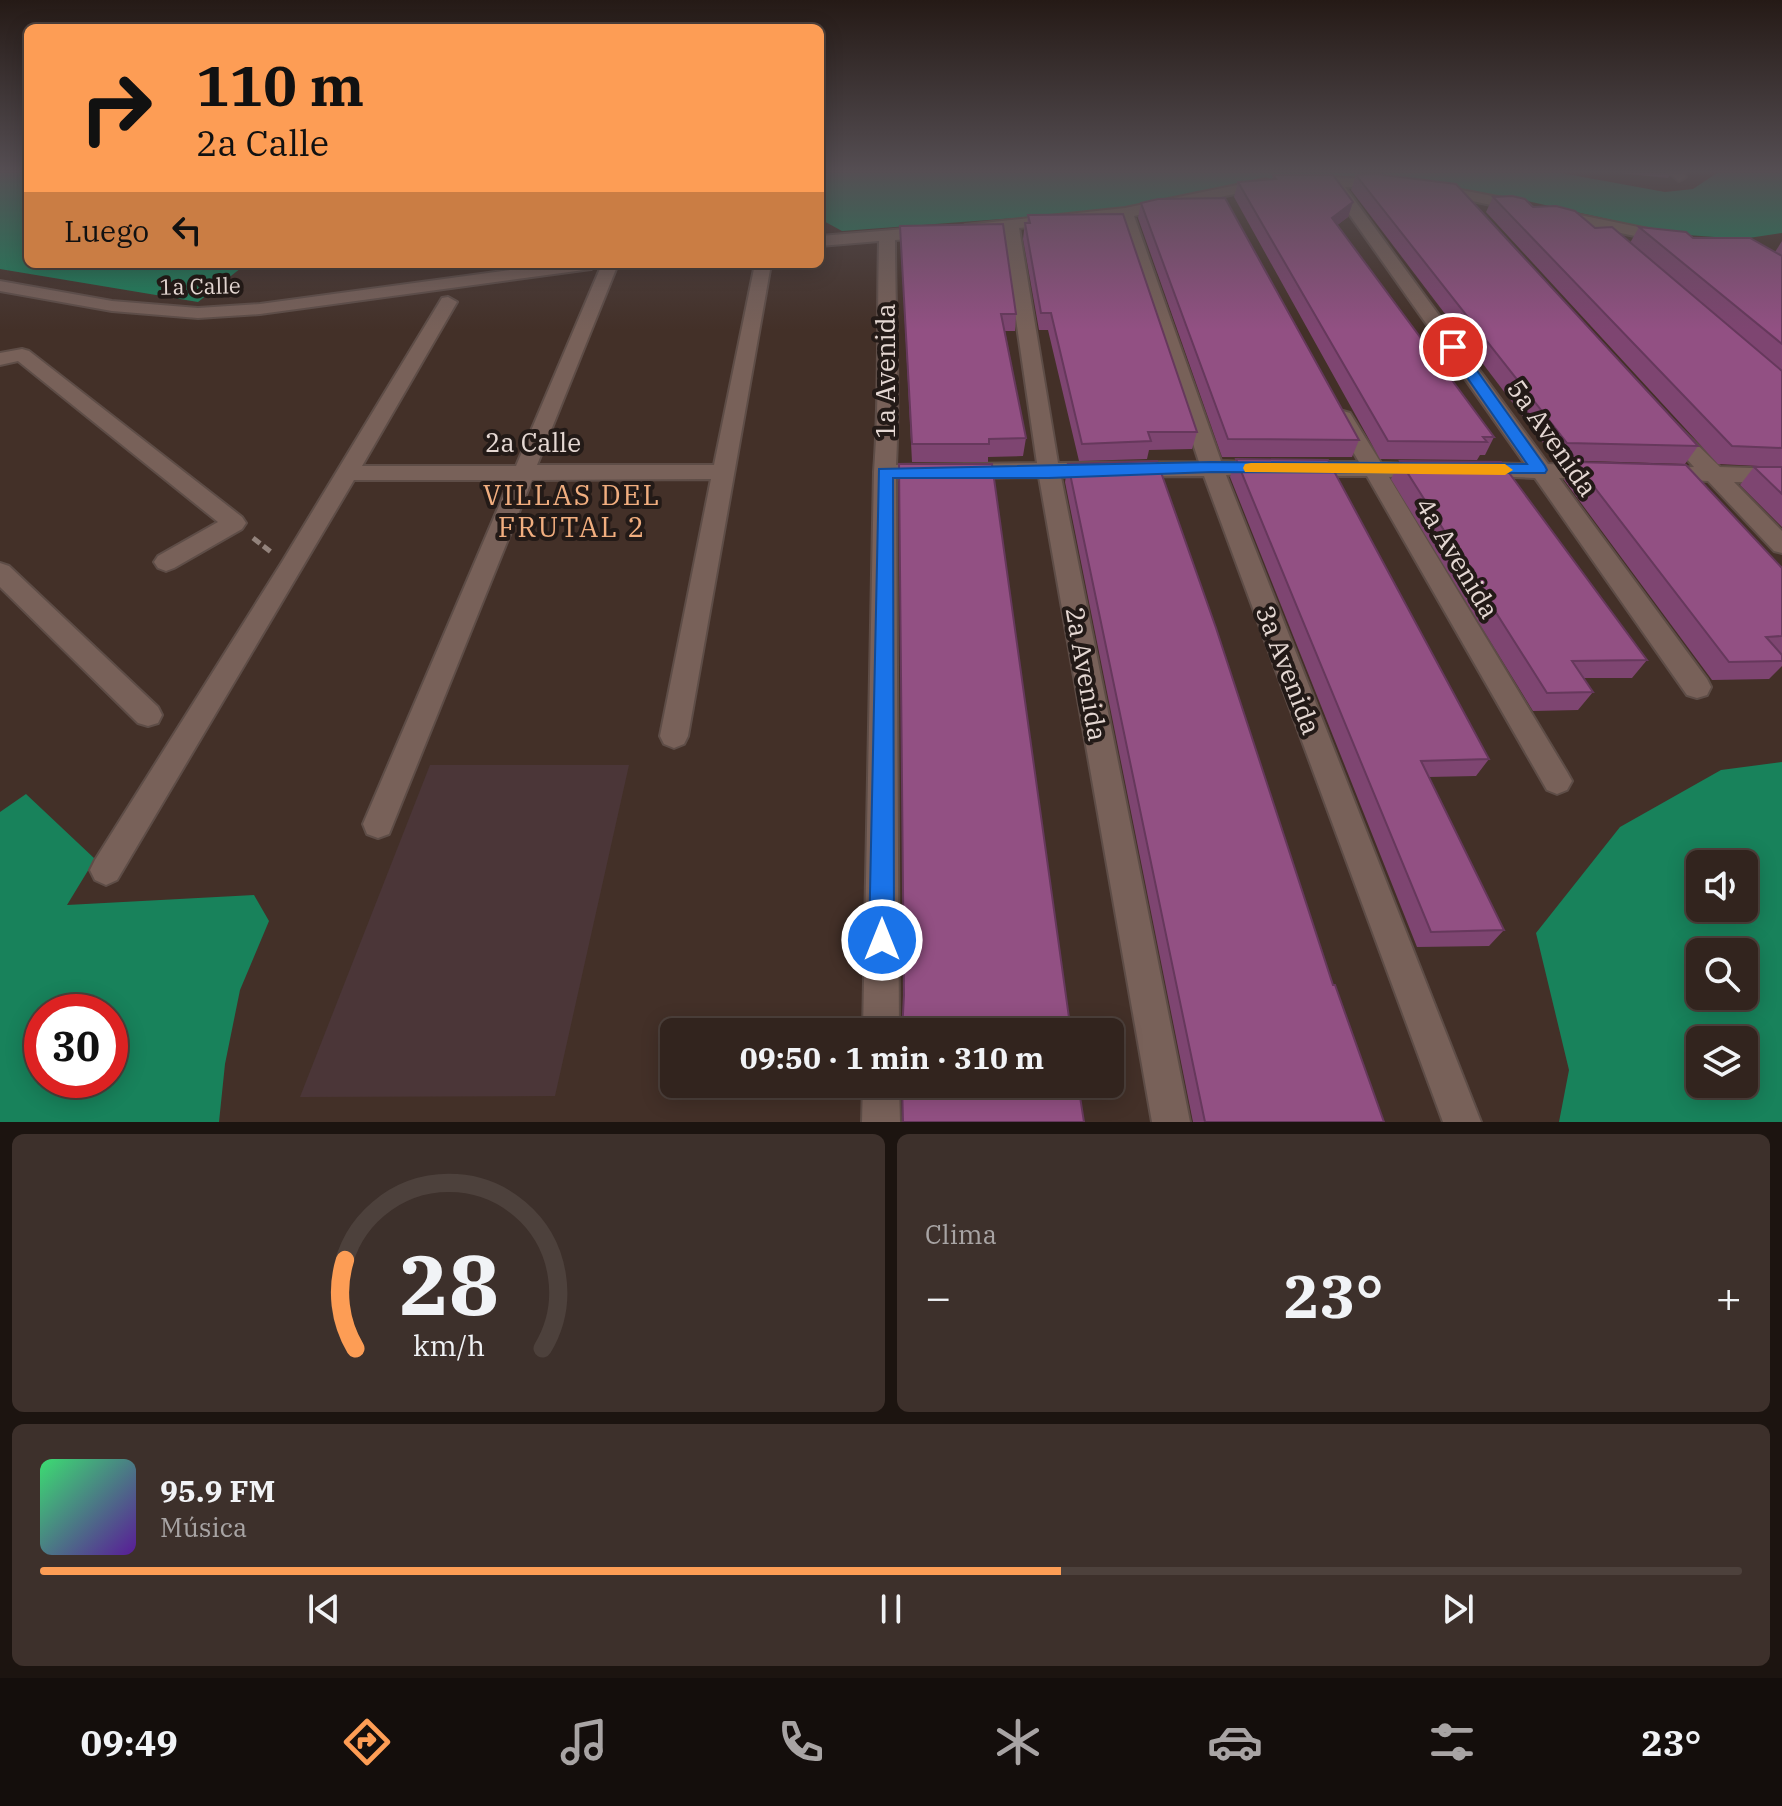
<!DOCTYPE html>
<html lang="es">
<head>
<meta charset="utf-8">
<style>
	:root { --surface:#32241e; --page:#3d302b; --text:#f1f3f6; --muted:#a8a4a4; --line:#4d413c; --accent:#fd9d55 }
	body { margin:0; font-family:"IBM Plex Serif",serif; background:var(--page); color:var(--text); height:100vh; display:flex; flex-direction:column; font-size:30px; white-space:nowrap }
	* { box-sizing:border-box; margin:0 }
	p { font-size:26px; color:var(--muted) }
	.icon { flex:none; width:44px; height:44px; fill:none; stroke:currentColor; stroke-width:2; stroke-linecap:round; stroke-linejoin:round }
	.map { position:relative; height:1122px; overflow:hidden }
	.sheet { display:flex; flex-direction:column; gap:12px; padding:12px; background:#1c1410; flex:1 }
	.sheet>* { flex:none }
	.hud { position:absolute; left:24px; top:24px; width:800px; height:244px; border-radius:12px; box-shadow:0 4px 20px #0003,0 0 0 2px var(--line); background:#fd9d55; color:#111; overflow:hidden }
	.tools { position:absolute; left:1686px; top:850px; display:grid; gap:16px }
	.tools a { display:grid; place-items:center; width:72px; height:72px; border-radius:12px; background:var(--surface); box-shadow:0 4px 20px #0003,0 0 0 2px var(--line); font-size:40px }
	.speed { position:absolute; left:24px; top:994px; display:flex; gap:16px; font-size:40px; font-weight:700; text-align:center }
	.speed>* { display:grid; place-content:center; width:104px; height:104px; border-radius:50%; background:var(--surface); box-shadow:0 4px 20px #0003,0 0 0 2px var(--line); line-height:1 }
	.speed .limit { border:12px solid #d22; background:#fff; color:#111 }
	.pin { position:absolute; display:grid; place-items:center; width:68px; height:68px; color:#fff; margin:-34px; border:4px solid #fff; border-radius:50%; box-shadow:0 2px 8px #0007 }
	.me { position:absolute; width:88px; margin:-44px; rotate:0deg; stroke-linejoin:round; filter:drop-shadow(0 0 6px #0008) }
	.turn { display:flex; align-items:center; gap:28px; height:168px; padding:0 40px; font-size:36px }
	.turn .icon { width:104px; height:104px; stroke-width:2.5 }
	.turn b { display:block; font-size:56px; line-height:68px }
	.then { display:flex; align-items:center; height:76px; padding:0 40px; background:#0003; gap:16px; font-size:30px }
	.big { font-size:60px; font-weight:700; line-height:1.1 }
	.sheet .card { flex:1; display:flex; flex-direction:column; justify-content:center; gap:12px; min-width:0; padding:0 28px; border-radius:12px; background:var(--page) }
	.sheet .dial { align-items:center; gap:0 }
	.dial svg { height:208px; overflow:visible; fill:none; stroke:var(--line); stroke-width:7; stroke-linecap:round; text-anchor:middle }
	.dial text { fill:var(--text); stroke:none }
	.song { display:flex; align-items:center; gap:24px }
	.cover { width:96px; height:96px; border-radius:12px; background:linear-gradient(135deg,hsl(140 70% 55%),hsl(270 70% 35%)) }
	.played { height:8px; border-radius:4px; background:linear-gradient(90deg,var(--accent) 60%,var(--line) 60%) }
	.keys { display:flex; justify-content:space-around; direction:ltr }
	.heat { display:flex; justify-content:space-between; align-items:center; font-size:44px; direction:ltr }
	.sheet .tiles { flex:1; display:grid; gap:12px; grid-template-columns:1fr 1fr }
	.card:last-child { grid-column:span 2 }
	.trip { position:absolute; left:660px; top:1018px; width:464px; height:80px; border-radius:12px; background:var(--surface); box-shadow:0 4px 20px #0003,0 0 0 2px var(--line); font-weight:700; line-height:80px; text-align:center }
	.dock { display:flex; height:128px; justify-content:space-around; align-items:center; background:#140e0c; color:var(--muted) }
	.dock .icon { width:56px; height:56px }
	.dock .on { color:var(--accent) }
	.dock b { font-size:36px; color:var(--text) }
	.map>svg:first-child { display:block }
	.education { fill:#4b3638 }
	.forest { fill:#18825b; fill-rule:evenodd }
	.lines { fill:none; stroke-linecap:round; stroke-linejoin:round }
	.minor-casing { stroke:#5e4d47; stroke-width:4 }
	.path { stroke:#93837c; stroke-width:5; stroke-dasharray:9 4; stroke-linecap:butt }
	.minor { fill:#786159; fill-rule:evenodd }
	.wall { fill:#7e4571 }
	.shaded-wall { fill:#66385c }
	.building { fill:#925083; stroke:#66385c; stroke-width:2 }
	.route { fill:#1a73e8; stroke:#114b97; stroke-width:2 }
	.slow { fill:#f59e0b }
	.labels { text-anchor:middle; stroke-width:8; stroke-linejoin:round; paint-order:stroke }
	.far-street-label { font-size:22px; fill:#e5d8d3; stroke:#231a17 }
	.street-label { font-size:26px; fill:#e5d8d3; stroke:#231a17 }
	.neighbourhood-label { font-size:28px; letter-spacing:2px; fill:#f1ae7f; stroke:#231a17 }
</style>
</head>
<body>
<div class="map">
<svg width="1782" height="1122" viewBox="0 0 1782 1122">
	<rect width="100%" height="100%" fill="#433028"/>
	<path class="education" d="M 430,765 L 629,765 L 555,1096 L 300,1097 Z"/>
	<g class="forest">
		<path d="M 0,173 L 28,173 L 28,264 L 282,264 L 241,268 L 198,302 L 0,269 Z"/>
		<path d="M 820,173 L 1561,173 L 1665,192 L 1693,189 L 1717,173 L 1782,173 L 1782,233 L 1742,239 L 1674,234 L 1523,200 L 1443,187 L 1272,179 L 1200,192 L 1136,209 L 842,231 L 820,219 Z"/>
		<path d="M 1782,762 L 1782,1122 L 1559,1122 L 1569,1070 L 1536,933 L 1620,827 L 1721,770 ZM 1744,864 L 1744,908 L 1700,908 L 1700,864 ZM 1744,952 L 1744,996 L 1700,996 L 1700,952 ZM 1744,1040 L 1744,1084 L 1700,1084 L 1700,1040 Z"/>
		<path d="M 26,794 L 95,859 L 67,905 L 254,895 L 269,921 L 240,990 L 225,1064 L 219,1122 L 0,1122 L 0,812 ZM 110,1012 L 110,1080 L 42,1080 L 42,1012 Z"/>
	</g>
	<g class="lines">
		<g class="minor-casing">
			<g id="minor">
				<path d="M 1669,173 L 1683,173 L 1686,177 L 1679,181 Z"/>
				<path d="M 1333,177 L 1391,180 L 1393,183 L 1386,187 L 1345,187 L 1548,464 L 1612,467 L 1615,472 L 1612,477 L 1559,478 L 1707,679 L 1711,687 L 1707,695 L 1697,698 L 1687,695 L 1535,478 L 1468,475 L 1465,470 L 1468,465 L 1476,463 L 1525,464 L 1330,187 L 1307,186 L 1300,182 L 1307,178 Z"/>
				<path d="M 1266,179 L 1273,183 L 1271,186 L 1134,216 L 1221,461 L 1272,463 L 1275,468 L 1272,473 L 1226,475 L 1481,1122 L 1443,1122 L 1204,476 L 1061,477 L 1190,1122 L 1152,1122 L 1039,477 L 896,479 L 899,1032 L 863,1032 L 874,472 C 880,395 877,318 879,241 L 820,246 L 820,236 L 930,227 L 938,232 L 930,237 L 895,240 C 895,315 900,390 896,465 L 1037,463 L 1003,230 L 971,233 L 963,228 L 965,225 L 1125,208 ZM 1119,218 L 1199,462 L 1058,463 L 1019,228 Z"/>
				<path d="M 1435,185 L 1524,202 L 1532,207 L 1524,212 L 1430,192 L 1428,189 Z"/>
				<path d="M 1560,211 L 1668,233 L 1676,238 L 1668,243 L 1554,219 L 1554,213 Z"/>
				<path d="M 554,264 L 599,264 L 591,269 L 260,314 L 198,318 L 112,311 L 0,291 L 0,281 L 112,301 L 198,308 L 260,304 Z"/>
				<path d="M 602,264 L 618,264 L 537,465 L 714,465 L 755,264 L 771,264 L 688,736 L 684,744 L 674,748 L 664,744 L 660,736 L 711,479 L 532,480 L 389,834 L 378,838 L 367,834 L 363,824 L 510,480 L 354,480 L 117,880 L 106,885 L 95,880 L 90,870 L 95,860 L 282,562 L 442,298 L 448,297 L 457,302 L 362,466 L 516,466 Z"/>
				<path d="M 22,349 L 29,351 L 242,517 L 246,523 L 242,529 L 174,568 L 166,571 L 158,568 L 154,562 L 158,556 L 218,522 L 18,361 L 0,365 L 0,353 Z"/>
				<path d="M 1343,411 L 1350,413 L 1381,463 L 1436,465 L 1439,470 L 1436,475 L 1389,477 L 1567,772 L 1572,781 L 1567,790 L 1557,794 L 1547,790 L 1367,476 L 1301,476 L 1293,474 L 1290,469 L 1293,464 L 1301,462 L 1359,462 L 1333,417 Z"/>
				<path d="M 1670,423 L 1677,425 L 1720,467 L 1782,469 L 1782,483 L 1734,482 L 1782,531 L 1782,553 L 1774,551 L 1708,481 L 1656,478 L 1653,473 L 1656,468 L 1694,467 L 1660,429 Z"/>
				<path d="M 0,563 L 9,566 L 158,707 L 162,715 L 158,723 L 148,726 L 138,723 L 0,587 Z"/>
				<path d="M 863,1084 L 899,1084 L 900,1122 L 862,1122 Z"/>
			</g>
		</g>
		<path class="path" d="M 253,538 L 271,552"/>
		<use href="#minor" class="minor"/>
	</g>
	<g class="wall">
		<path d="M 1619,173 L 1671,173 L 1668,178 Z"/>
		<path d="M 1273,175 L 1353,202 L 1348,217 L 1337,225 L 1494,437 L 1485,455 L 1480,455 L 1477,460 L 1380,459 L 1234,197 L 1238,182 L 1272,180 Z"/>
		<path d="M 1356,175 L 1698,446 L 1685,464 L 1556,460 L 1351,190 Z"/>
		<path d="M 1493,197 L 1533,207 L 1595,228 L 1630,243 L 1639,227 L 1775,252 L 1782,241 L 1782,467 L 1718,464 L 1486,212 Z"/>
		<path d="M 1141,203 L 1359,440 L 1352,457 L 1222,457 L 1138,218 Z"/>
		<path d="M 1028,215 L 1197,432 L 1192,449 L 1149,450 L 1147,459 L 1079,461 L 1048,330 L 1039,330 L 1023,239 L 1025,223 L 1027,223 Z"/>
		<path d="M 900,226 L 1016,314 L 1015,331 L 1005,331 L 1026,438 L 1023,456 L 988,457 L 988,462 L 912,462 Z"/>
		<path d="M 1236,459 L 1489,759 L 1476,776 L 1429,777 L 1504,930 L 1489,946 L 1417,947 L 1230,477 Z"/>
		<path d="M 1400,461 L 1647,660 L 1632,678 L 1583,678 L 1593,692 L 1578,710 L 1533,711 L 1391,479 Z"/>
		<path d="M 1575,462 L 1782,568 L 1782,654 L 1781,654 L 1782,655 L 1782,666 L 1769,679 L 1712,680 L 1564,480 Z"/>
		<path d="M 1068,464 L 1333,985 L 1384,1122 L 1193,1122 L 1065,482 Z"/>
		<path d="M 1754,467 L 1782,467 L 1782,527 L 1740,485 Z"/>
	</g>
	<path class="shaded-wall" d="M 1353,202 L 1348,217 L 1326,234 L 1332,218 Z"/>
	<g class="building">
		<path d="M 1376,174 L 1456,184 L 1698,446 L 1567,443 L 1356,175 Z"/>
		<path d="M 1273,175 L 1333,175 L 1353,202 L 1332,218 L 1494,437 L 1483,437 L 1487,442 L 1388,441 L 1238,182 L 1276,179 Z"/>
		<path d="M 1512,196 L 1525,199 L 1533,207 L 1556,206 L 1575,211 L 1595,228 L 1612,227 L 1782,371 L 1782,448 L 1732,446 L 1493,197 Z"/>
		<path d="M 1225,198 L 1359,440 L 1228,439 L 1141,203 L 1158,199 Z"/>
		<path d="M 1123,214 L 1197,432 L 1148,432 L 1151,441 L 1082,444 L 1051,313 L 1041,313 L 1025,223 L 1030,223 L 1028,215 Z"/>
		<path d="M 1003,224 L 1016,314 L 1001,314 L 1026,438 L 989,439 L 989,444 L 912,444 L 900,226 Z"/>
		<path d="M 1639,227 L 1686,232 L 1693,238 L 1750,238 L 1782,256 L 1782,344 Z"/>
		<path d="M 1236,459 L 1328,460 L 1489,759 L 1421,761 L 1504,930 L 1431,932 Z"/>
		<path d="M 1157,461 L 1216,628 L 1333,985 L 1335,985 L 1384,1122 L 1205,1122 L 1068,464 Z"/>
		<path d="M 1400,461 L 1501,462 L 1647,660 L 1572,661 L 1593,692 L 1547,693 Z"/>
		<path d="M 1575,462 L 1686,465 L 1782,568 L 1782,636 L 1766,637 L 1782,655 L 1782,661 L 1729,662 Z"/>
		<path d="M 899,464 L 992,464 L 1071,1032 L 902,1032 L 904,995 Z"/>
		<path d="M 1754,467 L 1782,467 L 1782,494 Z"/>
		<path d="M 902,1084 L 1078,1084 L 1084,1122 L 903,1122 Z"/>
	</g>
	<linearGradient id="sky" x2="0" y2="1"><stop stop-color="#251a16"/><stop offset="0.52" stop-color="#554e53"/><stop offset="1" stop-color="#554e53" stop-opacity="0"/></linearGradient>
	<rect width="1782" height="330" fill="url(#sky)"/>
	<path class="route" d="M 1453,343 L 1458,344 L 1545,466 L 1547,470 L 1545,473 L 1212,472 L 1049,478 L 893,478 L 894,940 L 891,948 L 882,952 L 873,948 L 869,940 L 879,469 L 1212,462 L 1527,464 L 1446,347 Z"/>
	<path class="slow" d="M 1251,463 L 1505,464 L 1513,470 L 1505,475 L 1245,472 L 1243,468 L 1245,464 Z"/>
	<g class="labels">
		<g class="far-street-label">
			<text transform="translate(200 286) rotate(-1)" y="8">1a Calle</text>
		</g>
		<g class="street-label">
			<text transform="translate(886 371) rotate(-90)" y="9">1a Avenida</text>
			<text transform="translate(1552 438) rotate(55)" y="9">5a Avenida</text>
			<text x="533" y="452">2a Calle</text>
			<text transform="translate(1457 558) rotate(59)" y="9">4a Avenida</text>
			<text transform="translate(1288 670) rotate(69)" y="9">3a Avenida</text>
			<text transform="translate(1086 674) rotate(80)" y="9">2a Avenida</text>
		</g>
		<g class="neighbourhood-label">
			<text x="572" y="505">VILLAS DEL<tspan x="572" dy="32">FRUTAL 2</tspan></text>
		</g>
	</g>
</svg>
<div class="tools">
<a><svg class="icon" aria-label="sound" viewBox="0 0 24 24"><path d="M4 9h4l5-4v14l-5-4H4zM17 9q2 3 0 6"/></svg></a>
<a><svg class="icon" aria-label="search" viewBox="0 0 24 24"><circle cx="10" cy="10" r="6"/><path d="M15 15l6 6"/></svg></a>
<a><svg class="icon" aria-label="layers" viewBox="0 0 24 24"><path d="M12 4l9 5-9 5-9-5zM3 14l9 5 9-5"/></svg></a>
</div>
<div class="speed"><div class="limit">30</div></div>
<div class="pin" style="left:1453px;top:347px;background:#d93025"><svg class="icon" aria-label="arrive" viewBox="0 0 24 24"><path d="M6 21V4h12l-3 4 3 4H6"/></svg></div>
<svg class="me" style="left:882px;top:940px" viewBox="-20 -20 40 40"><circle r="17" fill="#1a73e8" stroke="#fff" stroke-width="3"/><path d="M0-11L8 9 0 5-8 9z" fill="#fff"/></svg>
<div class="trip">09:50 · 1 min · 310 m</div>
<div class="hud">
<div class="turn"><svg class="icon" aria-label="right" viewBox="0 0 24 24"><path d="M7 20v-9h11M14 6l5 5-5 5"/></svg><div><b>110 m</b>2a Calle</div></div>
<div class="then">Luego<svg class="icon" aria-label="left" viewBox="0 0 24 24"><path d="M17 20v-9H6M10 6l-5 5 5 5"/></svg></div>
</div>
</div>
<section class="sheet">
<div class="tiles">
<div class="card dial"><svg viewBox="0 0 100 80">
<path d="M14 69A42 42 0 1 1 86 69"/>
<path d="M14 69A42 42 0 0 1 10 35" stroke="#fd9d55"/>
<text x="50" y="56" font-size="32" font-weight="700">28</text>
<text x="50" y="72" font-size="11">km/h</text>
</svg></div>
<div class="card"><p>Clima</p>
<div class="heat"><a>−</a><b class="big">23°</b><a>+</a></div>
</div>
<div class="card">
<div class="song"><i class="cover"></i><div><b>95.9 FM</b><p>Música</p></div></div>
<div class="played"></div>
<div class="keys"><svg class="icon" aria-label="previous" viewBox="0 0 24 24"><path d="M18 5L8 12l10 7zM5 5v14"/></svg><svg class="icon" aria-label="pause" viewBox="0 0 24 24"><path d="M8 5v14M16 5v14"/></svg><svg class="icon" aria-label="next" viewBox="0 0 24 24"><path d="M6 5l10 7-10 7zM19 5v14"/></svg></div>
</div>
</div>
</section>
<nav class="dock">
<b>09:49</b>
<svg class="icon on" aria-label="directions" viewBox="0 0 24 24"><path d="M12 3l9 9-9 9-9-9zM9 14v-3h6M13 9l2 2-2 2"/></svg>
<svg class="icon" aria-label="music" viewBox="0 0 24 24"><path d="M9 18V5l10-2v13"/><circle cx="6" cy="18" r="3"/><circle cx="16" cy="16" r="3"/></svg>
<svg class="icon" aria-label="phone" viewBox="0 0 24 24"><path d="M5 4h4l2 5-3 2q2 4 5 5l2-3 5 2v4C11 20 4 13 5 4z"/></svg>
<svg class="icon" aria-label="climate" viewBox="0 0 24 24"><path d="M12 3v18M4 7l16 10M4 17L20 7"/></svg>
<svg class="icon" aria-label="car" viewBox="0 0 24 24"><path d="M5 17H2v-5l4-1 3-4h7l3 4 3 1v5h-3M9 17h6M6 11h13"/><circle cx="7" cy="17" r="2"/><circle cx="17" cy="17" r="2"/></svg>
<svg class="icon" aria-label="filters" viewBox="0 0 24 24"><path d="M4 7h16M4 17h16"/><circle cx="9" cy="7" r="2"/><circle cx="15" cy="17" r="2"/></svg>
<b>23°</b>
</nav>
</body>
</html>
